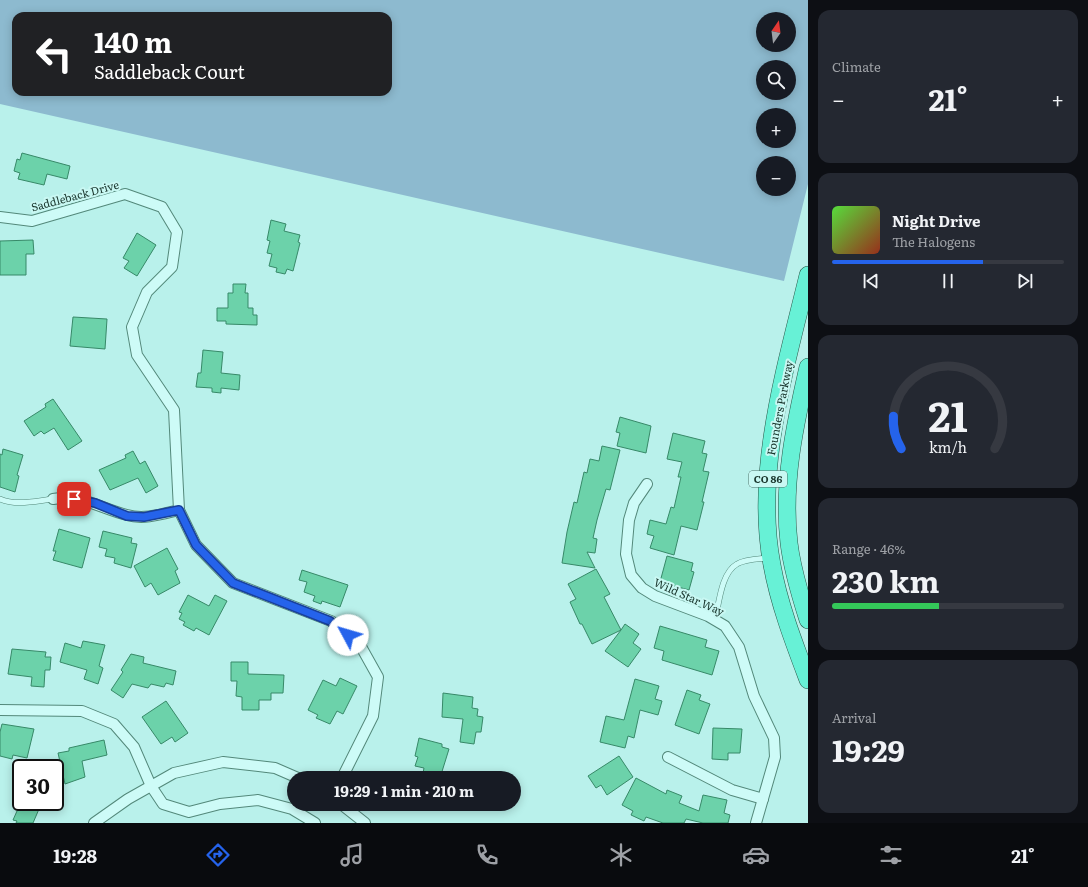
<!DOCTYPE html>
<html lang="en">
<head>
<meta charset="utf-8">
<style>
	:root { --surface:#171b24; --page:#242831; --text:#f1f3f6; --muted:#9ea1a6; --line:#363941; --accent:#2563eb }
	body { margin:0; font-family:Literata,serif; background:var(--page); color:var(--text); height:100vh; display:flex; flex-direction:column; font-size:15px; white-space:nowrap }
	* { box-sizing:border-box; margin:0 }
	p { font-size:13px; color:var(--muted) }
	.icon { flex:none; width:22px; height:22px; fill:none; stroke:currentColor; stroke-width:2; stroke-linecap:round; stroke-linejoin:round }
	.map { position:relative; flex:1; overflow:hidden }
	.side { display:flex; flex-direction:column; gap:10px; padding:10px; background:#0d0f14; width:280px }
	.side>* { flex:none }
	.banner { position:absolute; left:12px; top:12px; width:380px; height:84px; border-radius:12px; box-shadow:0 2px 10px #0003; background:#202124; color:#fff; overflow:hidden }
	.needle { width:26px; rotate:14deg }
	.fabs { position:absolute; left:756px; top:12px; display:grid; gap:8px }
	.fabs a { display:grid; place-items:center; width:40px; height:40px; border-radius:50%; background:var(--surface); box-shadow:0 2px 10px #0003; font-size:20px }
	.speed { position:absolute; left:12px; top:759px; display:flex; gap:8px; font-size:20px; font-weight:700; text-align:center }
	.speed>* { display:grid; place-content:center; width:52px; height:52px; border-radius:50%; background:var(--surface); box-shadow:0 2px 10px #0003; line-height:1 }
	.speed .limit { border:2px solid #111; border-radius:6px; background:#fff; color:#111 }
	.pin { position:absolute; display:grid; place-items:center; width:34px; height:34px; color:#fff; margin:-17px; border-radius:8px; box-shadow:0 2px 6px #0006 }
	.me { position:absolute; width:44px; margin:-22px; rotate:309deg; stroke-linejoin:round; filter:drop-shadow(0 0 3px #0008) }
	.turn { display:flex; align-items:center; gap:14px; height:84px; padding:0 16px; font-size:18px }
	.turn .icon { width:52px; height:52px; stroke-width:2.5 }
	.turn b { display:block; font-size:28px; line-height:34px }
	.big { font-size:30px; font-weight:700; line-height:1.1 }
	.side .card { flex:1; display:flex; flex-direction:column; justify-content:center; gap:6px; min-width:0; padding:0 14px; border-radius:12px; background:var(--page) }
	.side .dial { align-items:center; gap:0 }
	.dial svg { height:104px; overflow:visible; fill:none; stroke:var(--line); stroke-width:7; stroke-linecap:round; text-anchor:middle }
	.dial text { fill:var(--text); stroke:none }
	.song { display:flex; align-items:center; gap:12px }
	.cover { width:48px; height:48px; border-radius:6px; background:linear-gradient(135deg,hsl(110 70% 55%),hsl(10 70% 35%)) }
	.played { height:4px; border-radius:2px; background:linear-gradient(90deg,var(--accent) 65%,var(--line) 65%) }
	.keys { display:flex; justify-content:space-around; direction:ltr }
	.heat { display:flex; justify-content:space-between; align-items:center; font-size:22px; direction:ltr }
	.charge { height:6px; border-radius:3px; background:linear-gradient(90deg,#34c759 46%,var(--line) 0) }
	.trip { position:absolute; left:287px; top:771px; width:234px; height:40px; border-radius:20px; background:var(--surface); box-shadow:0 2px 10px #0003; font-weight:700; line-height:40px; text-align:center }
	.tab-bar { display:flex; height:64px; justify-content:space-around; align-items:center; background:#090b0e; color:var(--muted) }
	.tab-bar .icon { width:28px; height:28px }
	.tab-bar .current { color:var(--accent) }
	.tab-bar b { font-size:18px; color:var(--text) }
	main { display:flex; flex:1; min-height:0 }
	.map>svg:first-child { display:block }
	.green { fill:#8dbacf; fill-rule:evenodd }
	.building { fill:#6cd2aa; stroke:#378968 }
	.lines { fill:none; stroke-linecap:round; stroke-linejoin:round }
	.service-casing { stroke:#53887a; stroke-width:6 }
	.minor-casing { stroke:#53887a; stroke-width:12 }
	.trunk-casing { stroke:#285546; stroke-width:18 }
	.service { stroke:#cdfbf7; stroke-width:5 }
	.minor { stroke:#cdfbf7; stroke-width:10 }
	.trunk { stroke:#67f1d6; stroke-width:17 }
	.route-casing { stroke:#184099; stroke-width:10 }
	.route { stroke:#2563eb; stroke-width:7 }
	.labels { text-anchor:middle; stroke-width:4; stroke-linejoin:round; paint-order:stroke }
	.shield { fill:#c9f8f3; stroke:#4e7068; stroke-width:1 }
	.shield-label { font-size:10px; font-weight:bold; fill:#19362d }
	.street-label { font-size:11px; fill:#19362d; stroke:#c9f8f3 }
</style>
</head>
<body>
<main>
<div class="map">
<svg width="808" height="823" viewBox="0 0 808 823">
	<rect width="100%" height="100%" fill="#b9f1eb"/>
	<path class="green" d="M 0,0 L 808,0 L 808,184 L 784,281 L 0,104 ZM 16,16 L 388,16 L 388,92 L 16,92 ZM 763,19 L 789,19 L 789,45 L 763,45 ZM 763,67 L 789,67 L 789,93 L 763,93 ZM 763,115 L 789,115 L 789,141 L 763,141 ZM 763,163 L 789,163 L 789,189 L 763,189 Z"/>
	<g class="building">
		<path d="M 22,153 L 70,166 L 67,179 L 47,174 L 44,185 L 18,179 L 20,173 L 14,171 L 17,159 L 20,160 Z"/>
		<path d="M 271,220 L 286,224 L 284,231 L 300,235 L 298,242 L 300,243 L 293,271 L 287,269 L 285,274 L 276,272 L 277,268 L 269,266 L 272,254 L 267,253 L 270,241 L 267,240 Z"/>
		<path d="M 137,233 L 156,245 L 137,276 L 124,268 L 129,261 L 123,258 Z"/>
		<path d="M 33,240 L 34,254 L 26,254 L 26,275 L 0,275 L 0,241 Z"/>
		<path d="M 233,284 L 246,284 L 245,293 L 248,293 L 248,308 L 253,308 L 253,315 L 257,315 L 257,325 L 226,324 L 226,321 L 217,321 L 217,308 L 228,308 L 228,293 L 233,293 Z"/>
		<path d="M 73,317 L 107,319 L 105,349 L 70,346 Z"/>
		<path d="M 203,350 L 223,352 L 221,373 L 240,375 L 239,390 L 221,388 L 221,393 L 212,392 L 212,388 L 196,387 L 198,373 L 201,373 Z"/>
		<path d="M 53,399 L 82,441 L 68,450 L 54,428 L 44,434 L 41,431 L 34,436 L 24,421 L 46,407 L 45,404 Z"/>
		<path d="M 620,417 L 651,426 L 646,453 L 617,446 L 620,433 L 616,432 Z"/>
		<path d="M 673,433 L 705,441 L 702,453 L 707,454 L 703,471 L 709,472 L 702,502 L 704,502 L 697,530 L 681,526 L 674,555 L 650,548 L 654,536 L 647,534 L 650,520 L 666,524 L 671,507 L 674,508 L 681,477 L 678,477 L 682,462 L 667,459 Z"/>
		<path d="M 602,446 L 620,450 L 610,490 L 606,489 L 597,520 L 593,538 L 597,539 L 595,553 L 587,552 L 595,568 L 562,563 L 567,532 L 574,502 L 577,503 L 584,472 L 587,473 L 590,459 L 599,461 Z"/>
		<path d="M 3,449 L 23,455 L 17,475 L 19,476 L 15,492 L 0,487 L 0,454 L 2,455 Z"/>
		<path d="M 133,451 L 140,464 L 145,461 L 158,486 L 146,493 L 138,478 L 110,490 L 99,470 L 126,458 L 125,455 Z"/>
		<path d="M 59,529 L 90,538 L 82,568 L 53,560 L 56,551 L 53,551 Z"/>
		<path d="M 103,531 L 132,538 L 131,543 L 137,544 L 131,568 L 114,563 L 115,558 L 105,556 L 107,549 L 99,547 Z"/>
		<path d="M 167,548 L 178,569 L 175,571 L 180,583 L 158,595 L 151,583 L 145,587 L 134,566 Z"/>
		<path d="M 667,556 L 693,563 L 691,571 L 694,572 L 689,590 L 660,582 Z"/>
		<path d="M 596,569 L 610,594 L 604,597 L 621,630 L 625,624 L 639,634 L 633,643 L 641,649 L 628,667 L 605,651 L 621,630 L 592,644 L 582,624 L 580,624 L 570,602 L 576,599 L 568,584 Z"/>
		<path d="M 302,570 L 348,585 L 340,607 L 322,601 L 321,604 L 313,601 L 315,596 L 304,592 L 307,582 L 299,580 Z"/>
		<path d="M 188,595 L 209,606 L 215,595 L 227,601 L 209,635 L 196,628 L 194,631 L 183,625 L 185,622 L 179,619 L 182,613 L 179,612 Z"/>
		<path d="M 660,626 L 707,640 L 705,647 L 719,651 L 712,675 L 662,660 L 664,651 L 654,648 Z"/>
		<path d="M 83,641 L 105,645 L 99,666 L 103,668 L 98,684 L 84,679 L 87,670 L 60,662 L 65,643 L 81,648 Z"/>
		<path d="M 12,649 L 46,652 L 45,657 L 51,657 L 50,670 L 45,670 L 44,687 L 31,686 L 32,677 L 8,674 Z"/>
		<path d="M 131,654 L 144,657 L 143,663 L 176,671 L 173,685 L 166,683 L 164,687 L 151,684 L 148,688 L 132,684 L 123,698 L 111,690 L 123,672 L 121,670 Z"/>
		<path d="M 231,662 L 248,662 L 248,674 L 284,675 L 283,693 L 271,693 L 271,700 L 259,700 L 259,710 L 242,710 L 242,697 L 236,696 L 237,681 L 231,681 Z"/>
		<path d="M 340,678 L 357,686 L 343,714 L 337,711 L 330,724 L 316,718 L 318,715 L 308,710 L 323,680 L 336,686 Z"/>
		<path d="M 635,679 L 659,686 L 655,699 L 662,701 L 658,715 L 640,710 L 634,738 L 628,736 L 625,748 L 600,742 L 606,716 L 624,720 Z"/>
		<path d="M 687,690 L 701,695 L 699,700 L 710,704 L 699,734 L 675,725 Z"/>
		<path d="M 443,693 L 473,697 L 472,708 L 478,709 L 477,716 L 483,717 L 481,732 L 476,732 L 474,744 L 460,742 L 463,719 L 442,717 Z"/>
		<path d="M 166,701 L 188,733 L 175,742 L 172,737 L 161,744 L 142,717 Z"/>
		<path d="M 2,724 L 34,729 L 27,758 L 13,755 L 12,759 L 0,756 L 0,732 Z"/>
		<path d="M 713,728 L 742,729 L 740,753 L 728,753 L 728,760 L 712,759 Z"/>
		<path d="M 419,738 L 442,744 L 442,747 L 449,749 L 440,778 L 422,778 L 424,768 L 415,766 L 418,757 L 415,756 Z"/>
		<path d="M 104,740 L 107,755 L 82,761 L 85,777 L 65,784 L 58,753 L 69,751 L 69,748 Z"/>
		<path d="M 619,756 L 633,777 L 607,795 L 601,785 L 596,788 L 588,776 Z"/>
		<path d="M 636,778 L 666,794 L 667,790 L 682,796 L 679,803 L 699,811 L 703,795 L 727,800 L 724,813 L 730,815 L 728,823 L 703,823 L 686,819 L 684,823 L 663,823 L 646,817 L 644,821 L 631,815 L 633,811 L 622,805 Z"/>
		<path d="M 21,802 L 42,802 L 33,823 L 16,823 L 17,821 L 13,820 Z"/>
	</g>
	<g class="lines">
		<g class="service-casing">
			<g id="service">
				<path d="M 0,499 C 16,506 35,501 53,499"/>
				<path d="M 715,620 C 719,604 721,573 737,564 C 745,559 758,559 768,558"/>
			</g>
		</g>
		<g class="minor-casing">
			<g id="minor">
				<path d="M 0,217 L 32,221 L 125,194 L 162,207 L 177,232 L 172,267 L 147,292 L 132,327 L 137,355 L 174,410 L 179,510 L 196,545 L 233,583 L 331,621 L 359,643 L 378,677 L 373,716 L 342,778"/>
				<path d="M 647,484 L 634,503 L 629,520 L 626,554 L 631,575 L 642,588 L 655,596 L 708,616 L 725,626 L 739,647 L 754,696 L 774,738 L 775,757 L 756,823"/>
				<path d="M 53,499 C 82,494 101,509 127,515 C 144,520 162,514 179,510"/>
				<path d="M 0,710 L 82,711 L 114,724 L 134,747 L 151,786 L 163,804 L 189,812 L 220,804 L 258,800 L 292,809 L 315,823"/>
				<path d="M 668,757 L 732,790 L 763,799"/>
				<path d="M 341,804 L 365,823"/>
				<path d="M 94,823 L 128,799 L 174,773 L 223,762 L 275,768 L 298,778"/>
			</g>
		</g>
		<g class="trunk-casing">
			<g id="trunk">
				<path d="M 808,275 C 786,366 754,471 772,565 C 779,604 794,643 808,680"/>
				<path d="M 808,367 C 795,424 782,483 789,543 C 792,569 800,595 808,620"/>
			</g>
		</g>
		<use href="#service" class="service"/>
		<use href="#minor" class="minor"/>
		<use href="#trunk" class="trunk"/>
	</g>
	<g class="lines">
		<g class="route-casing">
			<path id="route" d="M 74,499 L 95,503 L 127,516 L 144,517 L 179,510 L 196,545 L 233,583 L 330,621 L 348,635"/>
		</g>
		<use href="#route" class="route"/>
	</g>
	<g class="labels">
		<rect class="shield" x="749" y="471" width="38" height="16" rx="3"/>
		<g class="shield-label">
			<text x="768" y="483">CO 86</text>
		</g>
		<g class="street-label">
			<text transform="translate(75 196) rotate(-15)" y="4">Saddleback Drive</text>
			<text transform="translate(780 408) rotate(-79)" y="4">Founders Parkway</text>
			<text transform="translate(689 597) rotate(24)" y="4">Wild Star Way</text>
		</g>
	</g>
</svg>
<div class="fabs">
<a><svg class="needle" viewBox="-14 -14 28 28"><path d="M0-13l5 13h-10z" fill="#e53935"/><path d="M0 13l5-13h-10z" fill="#9ea1a6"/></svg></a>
<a><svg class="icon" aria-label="search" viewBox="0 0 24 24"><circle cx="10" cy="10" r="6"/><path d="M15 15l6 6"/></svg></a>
<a>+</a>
<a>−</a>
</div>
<div class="speed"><div class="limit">30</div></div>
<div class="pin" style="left:74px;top:499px;background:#d93025"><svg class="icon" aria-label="arrive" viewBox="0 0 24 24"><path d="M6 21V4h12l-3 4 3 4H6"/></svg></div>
<svg class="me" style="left:348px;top:635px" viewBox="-20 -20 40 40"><circle r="19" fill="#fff"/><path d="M0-13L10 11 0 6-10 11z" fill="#2563eb"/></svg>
<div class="trip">19:29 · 1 min · 210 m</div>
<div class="banner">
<div class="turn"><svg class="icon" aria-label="left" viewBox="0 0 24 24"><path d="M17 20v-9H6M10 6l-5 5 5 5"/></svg><div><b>140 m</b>Saddleback Court</div></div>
</div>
</div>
<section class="side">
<div class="card"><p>Climate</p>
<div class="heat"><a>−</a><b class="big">21°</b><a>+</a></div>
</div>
<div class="card">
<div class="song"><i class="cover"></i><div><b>Night Drive</b><p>The Halogens</p></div></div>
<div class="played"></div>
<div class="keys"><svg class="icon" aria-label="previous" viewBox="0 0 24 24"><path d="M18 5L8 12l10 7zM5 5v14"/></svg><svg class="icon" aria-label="pause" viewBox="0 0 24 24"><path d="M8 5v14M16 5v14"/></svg><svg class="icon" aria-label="next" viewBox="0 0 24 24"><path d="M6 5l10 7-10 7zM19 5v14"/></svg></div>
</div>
<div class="card dial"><svg viewBox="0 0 100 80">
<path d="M14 69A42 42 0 1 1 86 69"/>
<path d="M14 69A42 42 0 0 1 8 44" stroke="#2563eb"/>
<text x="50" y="56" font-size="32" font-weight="700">21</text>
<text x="50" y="72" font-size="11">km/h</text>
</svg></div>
<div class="card"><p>Range · 46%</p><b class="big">230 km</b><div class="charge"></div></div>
<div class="card"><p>Arrival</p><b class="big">19:29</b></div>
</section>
</main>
<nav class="tab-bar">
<b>19:28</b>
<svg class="icon current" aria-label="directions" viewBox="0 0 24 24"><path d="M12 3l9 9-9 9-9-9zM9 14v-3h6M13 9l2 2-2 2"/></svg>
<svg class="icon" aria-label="music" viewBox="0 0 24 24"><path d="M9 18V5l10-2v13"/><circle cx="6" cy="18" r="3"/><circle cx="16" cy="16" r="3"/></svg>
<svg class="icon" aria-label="phone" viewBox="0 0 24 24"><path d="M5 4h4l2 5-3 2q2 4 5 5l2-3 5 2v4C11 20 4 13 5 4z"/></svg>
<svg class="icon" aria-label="climate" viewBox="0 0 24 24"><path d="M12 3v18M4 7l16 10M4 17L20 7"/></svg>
<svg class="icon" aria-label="car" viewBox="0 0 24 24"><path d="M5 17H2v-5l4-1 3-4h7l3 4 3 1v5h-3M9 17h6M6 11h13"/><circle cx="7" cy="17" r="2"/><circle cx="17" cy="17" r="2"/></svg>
<svg class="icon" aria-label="filters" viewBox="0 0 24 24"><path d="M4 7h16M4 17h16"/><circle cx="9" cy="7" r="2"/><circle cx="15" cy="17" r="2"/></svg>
<b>21°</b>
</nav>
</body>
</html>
